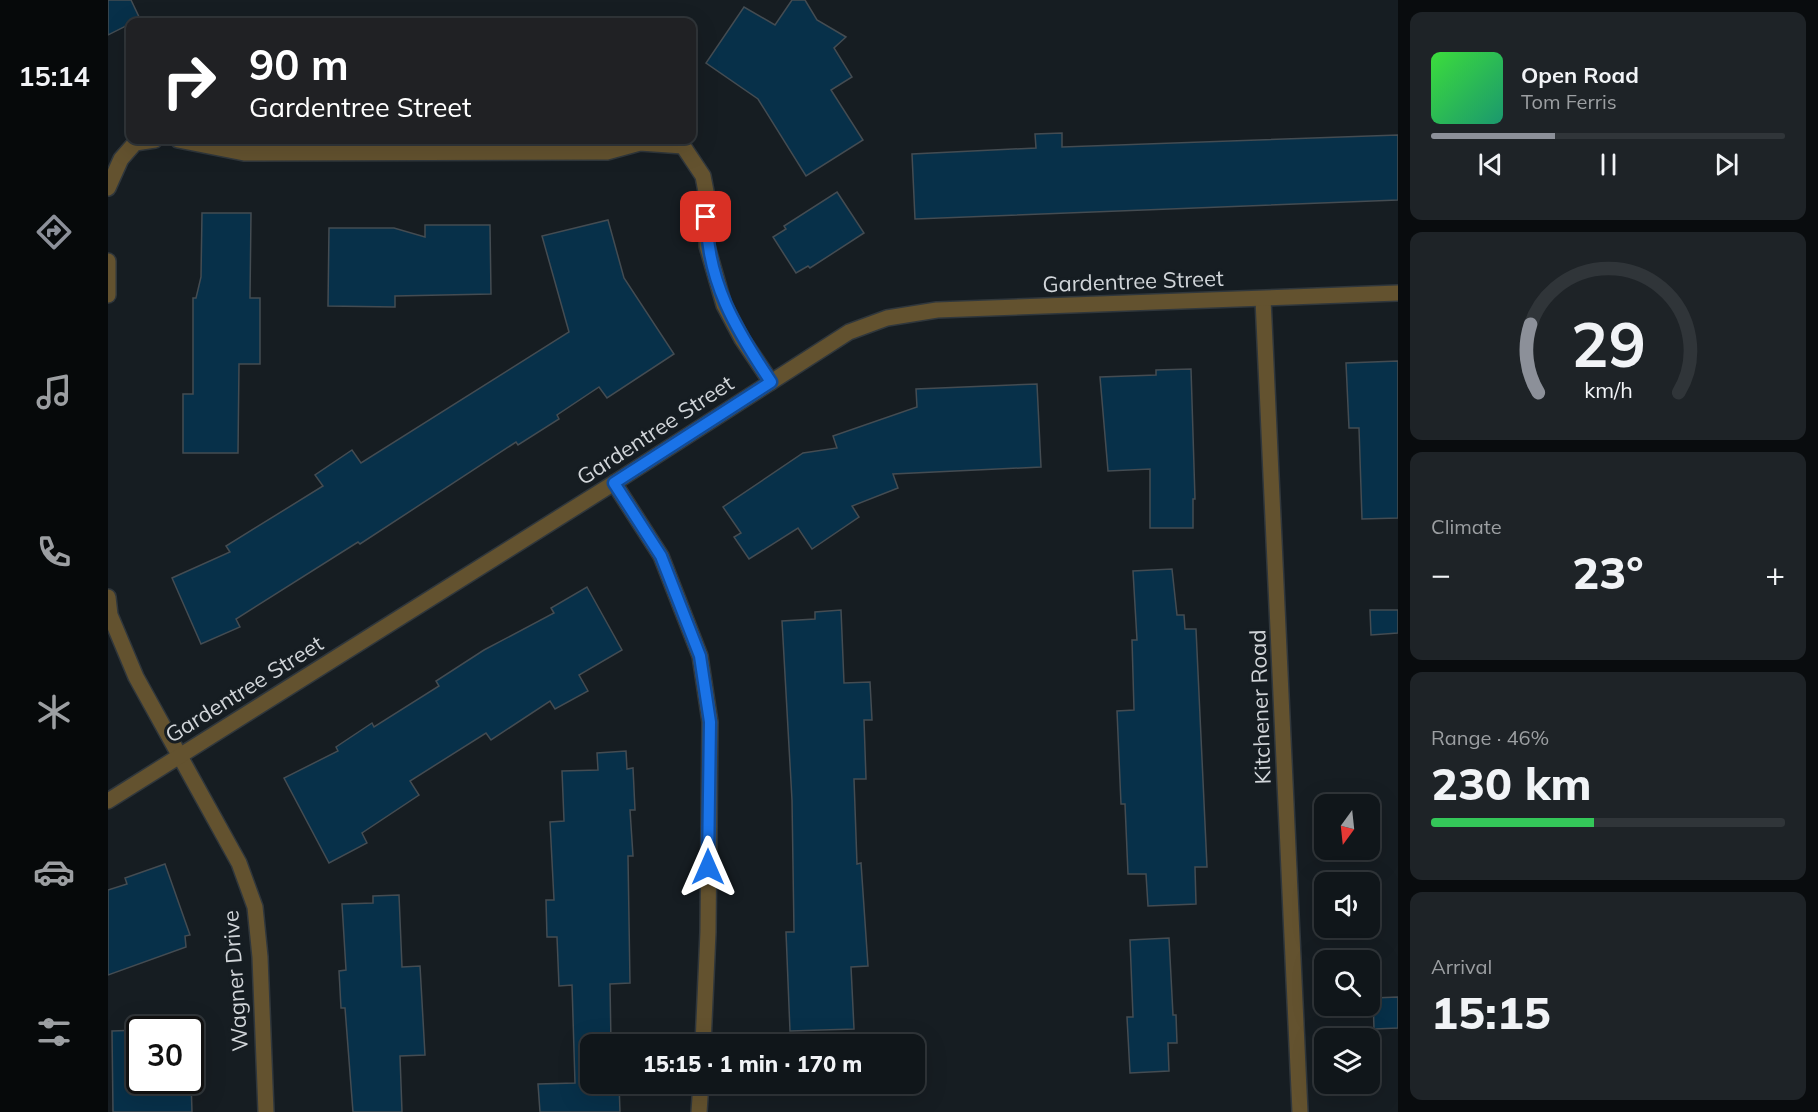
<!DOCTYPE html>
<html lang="en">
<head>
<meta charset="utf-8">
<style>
	:root { --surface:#10161a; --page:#1e2327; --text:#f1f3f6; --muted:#9c9fa2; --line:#303539; --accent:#8c9099 }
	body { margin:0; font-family:Mulish,sans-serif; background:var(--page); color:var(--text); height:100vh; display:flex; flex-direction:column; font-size:22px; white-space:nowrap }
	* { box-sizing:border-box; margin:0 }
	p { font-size:20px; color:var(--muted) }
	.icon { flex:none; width:33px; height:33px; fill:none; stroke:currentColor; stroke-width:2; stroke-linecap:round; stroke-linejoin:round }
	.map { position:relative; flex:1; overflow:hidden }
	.drawer { display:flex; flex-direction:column; gap:12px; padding:12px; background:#090c0e; width:420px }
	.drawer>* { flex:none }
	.top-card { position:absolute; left:18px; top:18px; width:570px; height:126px; border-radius:12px; box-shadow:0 6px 24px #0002,0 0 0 2px var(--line); background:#202124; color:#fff; overflow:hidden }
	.needle { width:39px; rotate:195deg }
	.controls { position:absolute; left:1206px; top:794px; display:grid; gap:12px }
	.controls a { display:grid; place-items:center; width:66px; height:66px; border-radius:12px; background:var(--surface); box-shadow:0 6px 24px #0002,0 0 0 2px var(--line); font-size:30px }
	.speed { position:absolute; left:18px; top:1016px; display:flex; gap:12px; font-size:30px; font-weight:700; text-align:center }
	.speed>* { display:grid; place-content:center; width:78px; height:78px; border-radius:50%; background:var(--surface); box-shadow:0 6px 24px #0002,0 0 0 2px var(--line); line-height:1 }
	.speed .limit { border:3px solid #111; border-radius:9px; background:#fff; color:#111 }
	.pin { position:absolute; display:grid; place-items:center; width:51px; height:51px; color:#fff; margin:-26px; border-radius:12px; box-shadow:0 3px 9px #0006 }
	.me { position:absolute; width:66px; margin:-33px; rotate:0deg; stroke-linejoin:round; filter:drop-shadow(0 0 4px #0008) }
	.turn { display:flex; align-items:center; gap:21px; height:126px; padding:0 24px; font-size:27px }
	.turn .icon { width:78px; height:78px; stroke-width:2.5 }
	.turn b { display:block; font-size:42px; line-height:51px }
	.big { font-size:45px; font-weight:800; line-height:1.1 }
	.drawer .widget { flex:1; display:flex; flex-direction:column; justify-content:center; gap:9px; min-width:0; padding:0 21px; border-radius:12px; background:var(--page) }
	.drawer .dial { align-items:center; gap:0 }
	.dial svg { height:156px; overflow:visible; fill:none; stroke:var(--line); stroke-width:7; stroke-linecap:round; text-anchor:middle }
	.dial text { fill:var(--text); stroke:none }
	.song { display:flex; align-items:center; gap:18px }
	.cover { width:72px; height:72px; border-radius:9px; background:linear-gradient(135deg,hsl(120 70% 55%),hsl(160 70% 35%)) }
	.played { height:6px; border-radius:3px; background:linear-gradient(90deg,var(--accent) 35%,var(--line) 35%) }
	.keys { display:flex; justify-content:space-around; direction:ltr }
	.heat { display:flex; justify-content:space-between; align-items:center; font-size:33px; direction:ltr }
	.charge { height:9px; border-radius:4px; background:linear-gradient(90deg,#34c759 46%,var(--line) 0) }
	.trip { position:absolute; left:472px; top:1034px; width:345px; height:60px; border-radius:12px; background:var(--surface); box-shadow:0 6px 24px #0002,0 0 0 2px var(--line); font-weight:800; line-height:60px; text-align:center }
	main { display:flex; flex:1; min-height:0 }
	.dock { display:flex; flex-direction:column; width:108px; justify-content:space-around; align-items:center; background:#06090a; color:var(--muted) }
	.dock .icon { width:42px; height:42px }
	.dock .active { color:var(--accent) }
	.dock b { font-size:27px; color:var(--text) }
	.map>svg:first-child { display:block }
	.building { fill:#073049; stroke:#444c52; stroke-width:1.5 }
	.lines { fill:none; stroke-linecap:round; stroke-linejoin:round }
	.minor-casing { stroke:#30373c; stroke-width:18 }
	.minor { stroke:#63522f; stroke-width:15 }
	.route-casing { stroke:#114b97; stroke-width:15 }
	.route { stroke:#1a73e8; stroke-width:10 }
	.labels { text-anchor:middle; stroke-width:6; stroke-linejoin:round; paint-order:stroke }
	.street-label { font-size:22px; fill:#d1d5d9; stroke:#161d22 }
</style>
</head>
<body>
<main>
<nav class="dock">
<b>15:14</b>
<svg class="icon active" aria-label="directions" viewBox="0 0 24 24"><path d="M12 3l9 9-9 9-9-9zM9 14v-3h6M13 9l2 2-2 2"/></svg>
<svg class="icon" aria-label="music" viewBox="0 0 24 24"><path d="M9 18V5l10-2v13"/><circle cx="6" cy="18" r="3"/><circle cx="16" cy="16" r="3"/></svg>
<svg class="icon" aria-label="phone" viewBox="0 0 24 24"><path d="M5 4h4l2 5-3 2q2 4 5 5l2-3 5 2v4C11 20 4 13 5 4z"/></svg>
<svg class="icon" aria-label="climate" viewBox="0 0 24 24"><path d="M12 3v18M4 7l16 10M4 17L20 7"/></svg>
<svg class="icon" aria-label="car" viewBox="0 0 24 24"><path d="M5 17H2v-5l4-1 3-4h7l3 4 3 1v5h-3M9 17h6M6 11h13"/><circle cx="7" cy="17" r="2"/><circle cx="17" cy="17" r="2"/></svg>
<svg class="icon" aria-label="filters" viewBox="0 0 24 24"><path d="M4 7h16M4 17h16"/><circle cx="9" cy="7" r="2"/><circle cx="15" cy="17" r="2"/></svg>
</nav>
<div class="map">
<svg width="1290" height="1112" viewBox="0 0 1290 1112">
	<rect width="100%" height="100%" fill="#161d22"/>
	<g class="building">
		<path d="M 0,0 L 23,0 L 32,19 L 0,35 Z"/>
		<path d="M 684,0 L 697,0 L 709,20 L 738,37 L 726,48 L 744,77 L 723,90 L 755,140 L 698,176 L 650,99 L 598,63 L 636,7 L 667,25 Z"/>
		<path d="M 954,133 L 954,147 L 1290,135 L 1290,200 L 807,219 L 804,154 L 928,148 L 927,134 Z"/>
		<path d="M 729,192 L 756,233 L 702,268 L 700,266 L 688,273 L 665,237 L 678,229 L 676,226 Z"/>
		<path d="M 94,213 L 143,213 L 142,298 L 152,298 L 152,364 L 131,364 L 130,453 L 75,453 L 75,394 L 85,394 L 85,298 L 88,298 L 93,277 Z"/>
		<path d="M 500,220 L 516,278 L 566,354 L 499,398 L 491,387 L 449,415 L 451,419 L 410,445 L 408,442 L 252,544 L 250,542 L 128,619 L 132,627 L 93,644 L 64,578 L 122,552 L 118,546 L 215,486 L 207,475 L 244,450 L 253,463 L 461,332 L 434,236 Z"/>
		<path d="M 317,225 L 382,225 L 383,294 L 287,296 L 287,307 L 220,306 L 221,228 L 286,228 L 317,237 Z"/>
		<path d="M 1290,361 L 1290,518 L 1254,519 L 1251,428 L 1241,428 L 1238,363 Z"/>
		<path d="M 1083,369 L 1087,499 L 1085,499 L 1085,528 L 1042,528 L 1042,469 L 1000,471 L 992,377 L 1048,375 L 1048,370 Z"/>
		<path d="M 929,384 L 933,467 L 785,474 L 790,488 L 744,506 L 751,517 L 704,549 L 690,528 L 641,559 L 626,537 L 633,533 L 615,507 L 695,453 L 729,448 L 725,436 L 809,407 L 808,389 Z"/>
		<path d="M 1064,569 L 1069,615 L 1076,615 L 1077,629 L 1088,629 L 1099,867 L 1087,867 L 1088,904 L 1040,906 L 1038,874 L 1020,874 L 1017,804 L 1013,804 L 1009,711 L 1026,710 L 1024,640 L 1029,640 L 1025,571 Z"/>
		<path d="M 479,587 L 514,650 L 471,675 L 480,691 L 447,709 L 442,701 L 383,740 L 378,733 L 302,781 L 311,795 L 254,833 L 259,843 L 221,863 L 176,778 L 230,751 L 228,747 L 264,723 L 266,727 L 331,686 L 328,681 L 376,650 L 446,613 L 443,608 Z"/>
		<path d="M 733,610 L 736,683 L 762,682 L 764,720 L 756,720 L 758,779 L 746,779 L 749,864 L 753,863 L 760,966 L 743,967 L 746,1029 L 682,1031 L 678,932 L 686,932 L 684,800 L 674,621 L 707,619 L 707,612 Z"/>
		<path d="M 1262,610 L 1290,610 L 1290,633 L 1263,635 Z"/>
		<path d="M 518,751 L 519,769 L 525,768 L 527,810 L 522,810 L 525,856 L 520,856 L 522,983 L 502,984 L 503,1044 L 483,1044 L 483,1083 L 511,1083 L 512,1112 L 432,1112 L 430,1084 L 467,1083 L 464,985 L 451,986 L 449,937 L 439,937 L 438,900 L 446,900 L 442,822 L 456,821 L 454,771 L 490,770 L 489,753 Z"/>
		<path d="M 57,864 L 82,935 L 77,936 L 78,947 L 0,975 L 0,890 L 19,884 L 17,878 Z"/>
		<path d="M 291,895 L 294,967 L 312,966 L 317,1055 L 292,1056 L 294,1112 L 245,1112 L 237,1008 L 233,1008 L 231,971 L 238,970 L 234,904 L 265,903 L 265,896 Z"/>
		<path d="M 1061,938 L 1065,1015 L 1068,1015 L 1069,1043 L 1060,1043 L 1061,1071 L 1022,1073 L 1019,1017 L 1025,1017 L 1022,940 Z"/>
		<path d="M 1290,997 L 1290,1028 L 1266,1029 L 1265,998 Z"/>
		<path d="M 32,1030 L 32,1080 L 83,1080 L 84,1112 L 5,1112 L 4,1031 Z"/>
	</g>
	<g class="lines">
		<g class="minor-casing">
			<g id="minor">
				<path d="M 70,140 L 136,153 L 499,152 L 532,143 L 575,146 L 595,176 L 599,197 L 599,246 L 616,305 L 634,339 L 663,382"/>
				<path d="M 0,188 L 13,159 L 27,143 L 47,140"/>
				<path d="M 0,261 L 0,295"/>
				<path d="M 1155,299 L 1192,1112"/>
				<path d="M 506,483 L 553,556 L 592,656 L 602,722 L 600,932 L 595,1044"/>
				<path d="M 0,597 L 2,615 L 28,677 L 131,863 L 147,907 L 152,957 L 158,1112"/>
				<path d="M 0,801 L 506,483 L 741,332 L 779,318 L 829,310 L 1290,293"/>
				<path d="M 591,1112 L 593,1083"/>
			</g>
		</g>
		<use href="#minor" class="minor"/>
	</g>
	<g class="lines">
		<g class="route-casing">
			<path id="route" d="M 598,217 C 600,283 627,328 663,382 L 506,483 L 553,556 L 592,656 L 602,722 L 600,867"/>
		</g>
		<use href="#route" class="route"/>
	</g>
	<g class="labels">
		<g class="street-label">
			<text transform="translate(1025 281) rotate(-2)" y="8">Gardentree Street</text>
			<text transform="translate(547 430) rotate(-33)" y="8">Gardentree Street</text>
			<text transform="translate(136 689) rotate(-32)" y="8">Gardentree Street</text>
			<text transform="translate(1152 707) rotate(-92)" y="8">Kitchener Road</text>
			<text transform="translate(127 981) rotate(-94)" y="8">Wagner Drive</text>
		</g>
	</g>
</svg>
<div class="controls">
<a><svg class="needle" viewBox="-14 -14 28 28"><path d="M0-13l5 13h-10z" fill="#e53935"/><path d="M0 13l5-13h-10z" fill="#9c9fa2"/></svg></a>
<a><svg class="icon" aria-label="sound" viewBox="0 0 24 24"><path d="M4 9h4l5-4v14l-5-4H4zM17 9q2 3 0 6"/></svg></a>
<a><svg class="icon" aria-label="search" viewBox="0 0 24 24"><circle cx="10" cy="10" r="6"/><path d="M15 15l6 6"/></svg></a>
<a><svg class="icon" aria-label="layers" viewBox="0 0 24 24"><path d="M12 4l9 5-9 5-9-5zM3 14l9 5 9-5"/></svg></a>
</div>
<div class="speed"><div class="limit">30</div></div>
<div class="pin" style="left:598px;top:217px;background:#d93025"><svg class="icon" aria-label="arrive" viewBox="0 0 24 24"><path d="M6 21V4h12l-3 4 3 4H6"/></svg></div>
<svg class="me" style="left:600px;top:867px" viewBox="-20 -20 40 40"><path d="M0-17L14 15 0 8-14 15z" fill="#1a73e8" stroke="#fff" stroke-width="4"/></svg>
<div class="trip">15:15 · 1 min · 170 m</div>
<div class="top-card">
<div class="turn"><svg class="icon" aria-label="right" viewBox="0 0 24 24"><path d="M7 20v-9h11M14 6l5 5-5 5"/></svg><div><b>90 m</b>Gardentree Street</div></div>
</div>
</div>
<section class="drawer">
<div class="widget">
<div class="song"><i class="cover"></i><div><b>Open Road</b><p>Tom Ferris</p></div></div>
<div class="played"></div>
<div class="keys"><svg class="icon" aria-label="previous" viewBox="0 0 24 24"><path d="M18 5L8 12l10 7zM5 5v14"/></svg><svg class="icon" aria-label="pause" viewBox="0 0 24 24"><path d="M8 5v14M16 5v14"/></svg><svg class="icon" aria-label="next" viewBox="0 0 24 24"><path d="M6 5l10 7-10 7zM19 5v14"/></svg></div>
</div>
<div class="widget dial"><svg viewBox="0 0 100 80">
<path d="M14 69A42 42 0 1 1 86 69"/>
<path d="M14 69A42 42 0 0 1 10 34" stroke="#8c9099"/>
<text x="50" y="56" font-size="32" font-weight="700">29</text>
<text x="50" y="72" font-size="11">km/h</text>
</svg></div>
<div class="widget"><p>Climate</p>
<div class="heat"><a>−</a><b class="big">23°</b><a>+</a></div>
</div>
<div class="widget"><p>Range · 46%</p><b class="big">230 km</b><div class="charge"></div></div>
<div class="widget"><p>Arrival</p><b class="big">15:15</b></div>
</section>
</main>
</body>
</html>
